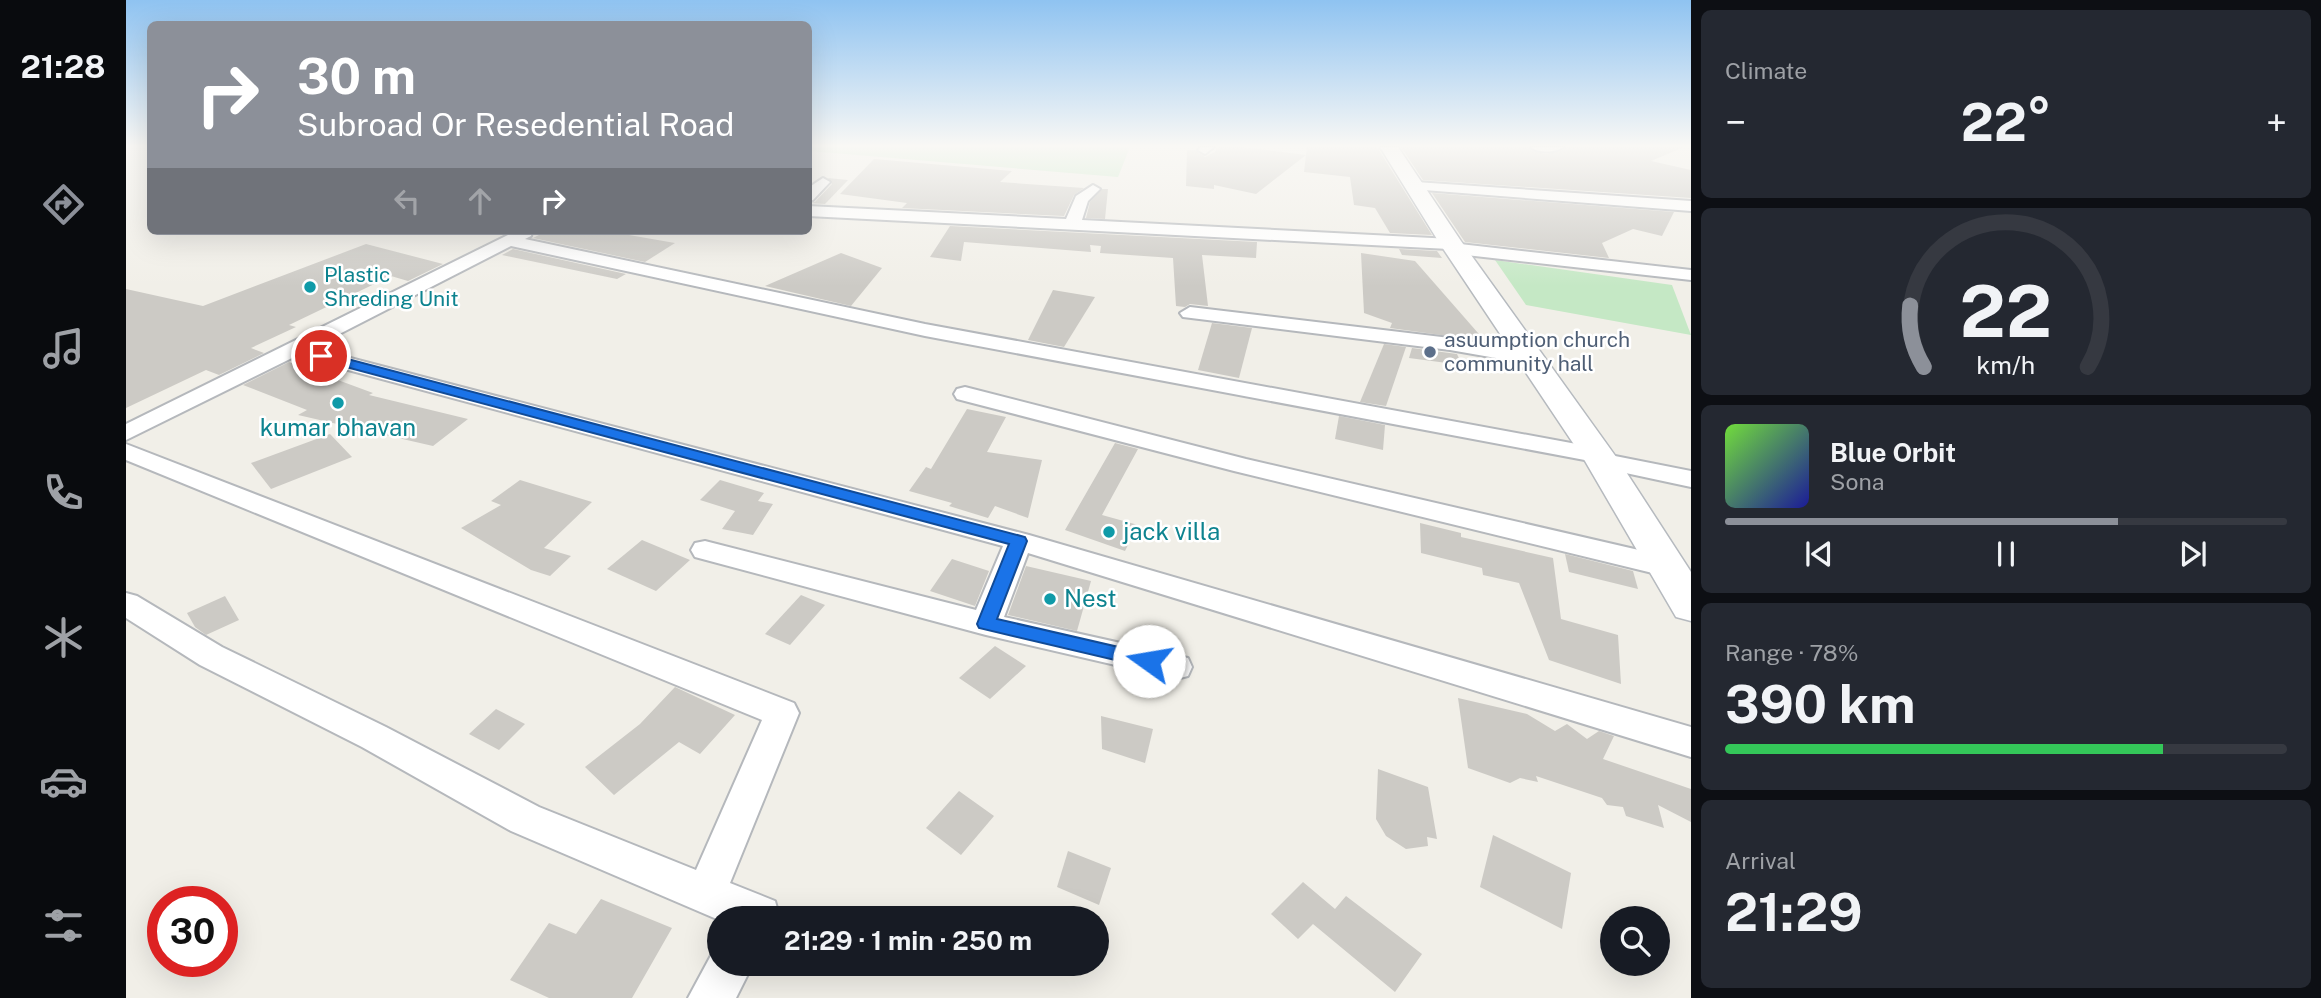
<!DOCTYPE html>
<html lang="en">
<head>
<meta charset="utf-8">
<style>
	:root { --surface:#171b24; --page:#242831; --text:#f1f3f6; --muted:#9ea1a6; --line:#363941; --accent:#8c9099 }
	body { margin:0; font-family:"Public Sans",sans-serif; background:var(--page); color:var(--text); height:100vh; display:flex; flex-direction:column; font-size:26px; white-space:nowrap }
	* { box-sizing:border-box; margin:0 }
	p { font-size:23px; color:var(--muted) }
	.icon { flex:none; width:38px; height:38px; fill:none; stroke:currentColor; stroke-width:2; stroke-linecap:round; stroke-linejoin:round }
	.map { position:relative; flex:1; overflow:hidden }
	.drawer { display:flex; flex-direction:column; gap:10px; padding:10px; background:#0d0f14; width:630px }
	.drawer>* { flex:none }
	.guide { position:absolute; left:21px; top:21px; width:665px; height:214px; border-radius:10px; box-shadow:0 7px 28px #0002; background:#8c9099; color:#fff; overflow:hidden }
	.fabs { position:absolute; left:1474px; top:906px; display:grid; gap:14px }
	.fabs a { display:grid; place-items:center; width:70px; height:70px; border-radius:50%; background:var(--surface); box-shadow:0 7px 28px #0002; font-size:35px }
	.speed { position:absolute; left:21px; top:886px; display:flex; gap:14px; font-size:35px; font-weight:700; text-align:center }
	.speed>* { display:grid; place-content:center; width:91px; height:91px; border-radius:50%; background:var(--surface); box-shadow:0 7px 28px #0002; line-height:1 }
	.speed .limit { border:10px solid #d22; background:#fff; color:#111 }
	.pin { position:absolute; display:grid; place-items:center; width:60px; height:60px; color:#fff; margin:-30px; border:4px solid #fff; border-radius:50%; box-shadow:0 2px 7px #0007 }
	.me { position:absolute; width:77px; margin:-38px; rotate:283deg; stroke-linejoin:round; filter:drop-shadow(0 0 5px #0008) }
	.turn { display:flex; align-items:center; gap:24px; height:147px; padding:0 35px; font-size:32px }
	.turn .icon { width:91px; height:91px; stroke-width:2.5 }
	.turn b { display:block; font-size:49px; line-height:60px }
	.lanes { display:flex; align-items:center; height:66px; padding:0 35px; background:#0003; justify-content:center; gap:35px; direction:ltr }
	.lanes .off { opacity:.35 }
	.big { font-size:52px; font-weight:700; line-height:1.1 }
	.drawer .card { flex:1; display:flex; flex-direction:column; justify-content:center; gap:10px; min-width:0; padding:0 24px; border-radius:10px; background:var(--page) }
	.drawer .dial { align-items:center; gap:0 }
	.dial svg { height:182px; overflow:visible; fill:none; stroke:var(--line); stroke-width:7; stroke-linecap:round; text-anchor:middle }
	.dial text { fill:var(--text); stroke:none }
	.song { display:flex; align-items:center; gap:21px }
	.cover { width:84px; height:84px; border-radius:10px; background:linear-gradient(135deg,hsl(100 70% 55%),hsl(240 70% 35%)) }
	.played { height:7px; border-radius:4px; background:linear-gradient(90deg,var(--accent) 70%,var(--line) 70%) }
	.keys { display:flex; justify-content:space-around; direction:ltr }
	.heat { display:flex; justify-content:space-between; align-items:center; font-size:38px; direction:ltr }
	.charge { height:10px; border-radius:5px; background:linear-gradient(90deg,#34c759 78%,var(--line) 0) }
	.trip { position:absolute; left:581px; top:906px; width:402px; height:70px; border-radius:35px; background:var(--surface); box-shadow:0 7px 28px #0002; font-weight:700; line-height:70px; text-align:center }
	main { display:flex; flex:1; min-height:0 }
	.tabs { display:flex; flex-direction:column; width:126px; justify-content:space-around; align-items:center; background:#090b0e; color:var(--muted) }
	.tabs .icon { width:49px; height:49px }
	.tabs .current { color:var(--accent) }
	.tabs b { font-size:32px; color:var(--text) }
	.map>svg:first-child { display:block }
	.green { fill:#c5e8c5 }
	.building { fill:#cccac5 }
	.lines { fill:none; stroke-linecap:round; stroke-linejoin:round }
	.street-casing { stroke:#b5b8bc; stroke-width:4 }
	.secondary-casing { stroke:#b6babf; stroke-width:3 }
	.street { fill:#fff; fill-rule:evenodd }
	.secondary { fill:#fff; fill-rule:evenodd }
	.route { fill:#1a73e8; stroke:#114b97; stroke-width:2 }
	.culture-dot { fill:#0f9aa8; stroke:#fff; stroke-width:2.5 }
	.service-dot { fill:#5c6f8a; stroke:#fff; stroke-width:2.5 }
	.labels { text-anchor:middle; stroke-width:5; stroke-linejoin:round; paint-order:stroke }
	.far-culture-label { font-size:21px; fill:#0d838f; stroke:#fff; text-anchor:start }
	.far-service-label { font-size:21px; fill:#4e5e75; stroke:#fff; text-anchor:start }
	.culture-label { font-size:24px; fill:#0d838f; stroke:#fff; text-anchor:start }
</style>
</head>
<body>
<main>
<nav class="tabs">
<b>21:28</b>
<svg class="icon current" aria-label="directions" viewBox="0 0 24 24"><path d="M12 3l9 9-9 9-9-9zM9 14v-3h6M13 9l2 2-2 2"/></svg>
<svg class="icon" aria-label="music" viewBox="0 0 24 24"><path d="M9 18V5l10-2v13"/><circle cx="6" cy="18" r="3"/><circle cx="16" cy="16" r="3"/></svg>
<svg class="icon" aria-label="phone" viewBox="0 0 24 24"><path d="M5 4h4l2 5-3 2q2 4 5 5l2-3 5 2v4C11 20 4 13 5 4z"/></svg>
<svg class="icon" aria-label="climate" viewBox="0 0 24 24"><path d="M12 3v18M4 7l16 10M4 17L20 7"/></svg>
<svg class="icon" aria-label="car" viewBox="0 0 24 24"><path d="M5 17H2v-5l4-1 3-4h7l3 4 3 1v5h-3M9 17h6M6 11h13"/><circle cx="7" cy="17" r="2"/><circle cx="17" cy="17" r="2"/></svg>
<svg class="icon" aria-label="filters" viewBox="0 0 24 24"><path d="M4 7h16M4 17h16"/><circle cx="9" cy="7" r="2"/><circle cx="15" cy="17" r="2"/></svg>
</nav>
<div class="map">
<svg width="1565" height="998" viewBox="0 0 1565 998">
	<rect width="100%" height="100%" fill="#f1efe8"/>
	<g class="green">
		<path d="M 682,147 L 1004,147 L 992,177 L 683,151 Z"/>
		<path d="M 1369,260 L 1546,285 L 1565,335 L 1400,305 Z"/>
	</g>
	<g class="building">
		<path d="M 1092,147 L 1117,147 L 1180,155 L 1181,147 L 1251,147 L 1306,235 L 1264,233 L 1249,208 L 1228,205 L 1224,177 L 1178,172 L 1180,155 L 1130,194 L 1088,185 L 1088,189 L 1060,186 L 1061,150 L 1069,150 L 1079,157 L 1089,152 Z"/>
		<path d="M 1275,147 L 1403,147 L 1407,151 L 1420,154 L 1435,151 L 1439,147 L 1558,147 L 1525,161 L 1565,170 L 1565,198 L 1297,180 Z"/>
		<path d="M 748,159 L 886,171 L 874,182 L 958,188 L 948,195 L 938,216 L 776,208 L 781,203 L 714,194 Z"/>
		<path d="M 702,178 L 722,180 L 699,204 L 683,203 L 689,202 L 706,184 Z"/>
		<path d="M 976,189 L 982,189 L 979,219 L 960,218 L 964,202 Z"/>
		<path d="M 1306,193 L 1548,212 L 1536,236 L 1507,229 L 1476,243 L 1483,258 L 1339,242 Z"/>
		<path d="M 824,226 L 1131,242 L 1130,258 L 1076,255 L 1082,306 L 1064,304 L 1059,307 L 1050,306 L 1047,258 L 974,253 L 975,246 L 964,245 L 965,252 L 838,242 L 835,261 L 804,257 Z"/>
		<path d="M 421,231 L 480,231 L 549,243 L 519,262 L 407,238 Z"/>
		<path d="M 240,244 L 317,264 L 282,281 L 265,276 L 163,325 L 170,327 L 125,348 L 138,353 L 93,375 L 80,370 L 0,408 L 0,289 L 77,306 Z"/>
		<path d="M 387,249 L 500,274 L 491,279 L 376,255 Z"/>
		<path d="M 1273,249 L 1311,251 L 1316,258 L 1276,255 Z"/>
		<path d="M 715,253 L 756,268 L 725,306 L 639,286 Z"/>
		<path d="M 1235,253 L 1289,261 L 1359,341 L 1264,328 L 1266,323 L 1238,313 Z"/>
		<path d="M 927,290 L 969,297 L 938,347 L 902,340 Z"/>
		<path d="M 1086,323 L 1126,328 L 1113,378 L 1072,370 Z"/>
		<path d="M 1258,344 L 1280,347 L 1260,406 L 1234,402 Z"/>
		<path d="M 1286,348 L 1331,354 L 1336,365 L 1283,358 Z"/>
		<path d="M 163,362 L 247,393 L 243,395 L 342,419 L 307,446 L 172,415 L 181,410 L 117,385 Z"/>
		<path d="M 841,409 L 880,417 L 861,452 L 916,460 L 902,518 L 869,506 L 862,518 L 823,506 L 826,503 L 783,491 L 800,467 L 805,469 Z"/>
		<path d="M 1213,416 L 1259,425 L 1257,450 L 1209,439 Z"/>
		<path d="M 204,434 L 226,457 L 145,489 L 125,463 Z"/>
		<path d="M 989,443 L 1012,449 L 976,515 L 1012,525 L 999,551 L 939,530 Z"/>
		<path d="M 394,480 L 466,502 L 418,548 L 445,556 L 424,576 L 405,570 L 335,528 L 375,505 L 365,501 Z"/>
		<path d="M 594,480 L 638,493 L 632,501 L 647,504 L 627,535 L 596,529 L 609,511 L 574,500 Z"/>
		<path d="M 1294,523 L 1335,533 L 1335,537 L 1427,558 L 1435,619 L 1492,635 L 1495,684 L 1423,660 L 1393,583 L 1357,575 L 1356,568 L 1295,553 Z"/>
		<path d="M 516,540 L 564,560 L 530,591 L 481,569 Z"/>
		<path d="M 1439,554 L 1507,571 L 1512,589 L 1443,572 Z"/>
		<path d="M 826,559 L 863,571 L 849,606 L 804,591 Z"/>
		<path d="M 900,566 L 965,581 L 951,631 L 882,615 Z"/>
		<path d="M 675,595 L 699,605 L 664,645 L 639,634 Z"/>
		<path d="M 99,596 L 113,620 L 80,635 L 69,627 L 61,613 Z"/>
		<path d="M 869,646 L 900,666 L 864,699 L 833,678 Z"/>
		<path d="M 549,687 L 609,715 L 574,754 L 553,742 L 488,795 L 459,767 L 514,724 Z"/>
		<path d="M 1332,698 L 1401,714 L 1429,731 L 1441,724 L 1461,739 L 1473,731 L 1488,736 L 1477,759 L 1565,789 L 1565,822 L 1532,805 L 1538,828 L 1500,816 L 1497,807 L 1481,805 L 1476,798 L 1410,776 L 1412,782 L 1394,778 L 1384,783 L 1342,768 Z"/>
		<path d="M 370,709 L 399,724 L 373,750 L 343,734 Z"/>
		<path d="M 975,716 L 1027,729 L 1019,763 L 976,749 Z"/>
		<path d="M 1252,769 L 1302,787 L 1311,839 L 1301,837 L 1302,846 L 1280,849 L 1260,836 L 1250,819 Z"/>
		<path d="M 833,791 L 868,816 L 835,855 L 800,828 Z"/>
		<path d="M 1367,835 L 1445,873 L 1436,929 L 1354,887 Z"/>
		<path d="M 942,851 L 985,868 L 973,905 L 931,887 Z"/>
		<path d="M 1177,882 L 1209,909 L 1220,896 L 1296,954 L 1269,992 L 1187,924 L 1172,939 L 1145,914 Z"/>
		<path d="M 475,899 L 546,928 L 506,998 L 423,998 L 384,980 L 423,923 L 450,934 Z"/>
	</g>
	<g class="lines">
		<g class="street-casing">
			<g id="street">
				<path d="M 1075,147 L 1088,147 L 1079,154 L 1072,150 Z"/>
				<path d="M 1405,147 L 1437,147 C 1430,153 1411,153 1405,147 Z"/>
				<path d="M 697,178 L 704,182 L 687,200 L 682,201 L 682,188 Z"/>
				<path d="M 1290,182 L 1565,201 L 1565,211 L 1285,189 L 1283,186 Z"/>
				<path d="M 967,185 L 974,189 L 962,201 L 956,220 L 1326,239 L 1334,244 L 1565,270 L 1565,280 L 1331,254 L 1323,249 L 682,216 L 682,206 L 940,219 L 950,196 Z"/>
				<path d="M 390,231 L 406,231 L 405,236 L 399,239 L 799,324 L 1472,448 L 1481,450 L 1484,455 L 1565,471 L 1565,487 L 1467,466 L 1464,461 L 799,336 L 385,246 L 186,348 L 903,535 L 1565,727 L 1565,757 L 902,553 L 878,617 L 1062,658 L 1066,667 L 1062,676 L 1050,679 L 860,635 L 569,557 L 565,550 L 569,543 L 579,541 L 850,610 L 877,546 L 170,356 L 0,440 L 0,424 Z"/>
				<path d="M 1064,307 L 1324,338 L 1405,352 L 1412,354 L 1415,358 L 1412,362 L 1405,364 L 1324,350 L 1057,317 L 1054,313 Z"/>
				<path d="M 839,387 L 1120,459 L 1543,557 L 1553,560 L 1557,567 L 1553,574 L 1543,577 L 1108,471 L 831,399 L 828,394 L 831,389 Z"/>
				<path d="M 0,444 L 668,703 L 673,713 L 604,883 L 649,901 L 654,919 L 593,920 L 385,831 L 236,747 L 74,665 L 0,618 L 0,593 L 11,596 L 96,647 L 260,727 L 413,807 L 570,870 L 636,720 L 0,460 Z"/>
				<path d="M 593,947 L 593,964 L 627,964 L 610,998 L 562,998 L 589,948 Z"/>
			</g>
		</g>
		<g class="secondary-casing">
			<path id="secondary" d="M 1254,147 L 1272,147 L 1335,241 L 1493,461 L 1565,572 L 1565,621 L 1550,617 L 1459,461 L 1314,244 Z"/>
		</g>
		<use href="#street" class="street"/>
		<use href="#secondary" class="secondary"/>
	</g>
	<linearGradient id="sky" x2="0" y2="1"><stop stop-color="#8fc3f1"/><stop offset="0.51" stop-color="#f9f8f5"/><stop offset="1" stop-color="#f9f8f5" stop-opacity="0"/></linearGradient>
	<rect width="1565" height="286" fill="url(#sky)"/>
	<path class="route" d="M 195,352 L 899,537 L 901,541 L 871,619 L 1023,654 L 1029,656 L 1032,661 L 1029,666 L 1023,668 L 853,628 L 851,624 L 883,544 L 190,359 L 190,353 Z"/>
	<g class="culture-dot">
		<circle cx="184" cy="287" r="7"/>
		<circle cx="212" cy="403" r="7"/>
		<circle cx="983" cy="532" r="7"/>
		<circle cx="924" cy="599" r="7"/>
	</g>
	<circle class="service-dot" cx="1304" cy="352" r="7"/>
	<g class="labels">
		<g class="far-culture-label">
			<text x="198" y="282">Plastic<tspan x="198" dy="24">Shreding Unit</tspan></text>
		</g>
		<g class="far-service-label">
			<text x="1318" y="347">asuumption church<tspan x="1318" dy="24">community hall</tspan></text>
		</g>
		<g class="culture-label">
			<text x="212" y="436" text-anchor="middle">kumar bhavan</text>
			<text x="997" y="540">jack villa</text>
			<text x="938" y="607">Nest</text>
		</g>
	</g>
</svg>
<div class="fabs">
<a><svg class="icon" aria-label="search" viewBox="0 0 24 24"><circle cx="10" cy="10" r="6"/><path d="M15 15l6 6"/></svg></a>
</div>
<div class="speed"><div class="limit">30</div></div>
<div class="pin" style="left:195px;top:356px;background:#d93025"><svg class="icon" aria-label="arrive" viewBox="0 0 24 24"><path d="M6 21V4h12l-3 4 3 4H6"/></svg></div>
<svg class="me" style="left:1023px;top:661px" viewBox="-20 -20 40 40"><circle r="19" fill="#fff"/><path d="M0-13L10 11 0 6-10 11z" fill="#1a73e8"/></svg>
<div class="trip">21:29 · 1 min · 250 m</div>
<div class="guide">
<div class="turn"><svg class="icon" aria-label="right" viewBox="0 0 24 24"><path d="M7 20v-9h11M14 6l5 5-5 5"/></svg><div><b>30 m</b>Subroad Or Resedential Road</div></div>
<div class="lanes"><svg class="icon off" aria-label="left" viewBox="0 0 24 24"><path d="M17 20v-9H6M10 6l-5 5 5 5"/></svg><svg class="icon off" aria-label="ahead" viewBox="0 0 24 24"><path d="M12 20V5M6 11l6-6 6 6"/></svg><svg class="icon" aria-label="right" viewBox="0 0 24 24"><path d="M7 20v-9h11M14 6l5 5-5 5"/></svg></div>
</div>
</div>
<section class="drawer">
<div class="card"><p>Climate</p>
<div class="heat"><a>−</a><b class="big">22°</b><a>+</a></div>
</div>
<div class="card dial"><svg viewBox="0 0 100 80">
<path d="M14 69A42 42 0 1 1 86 69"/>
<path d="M14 69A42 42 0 0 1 8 42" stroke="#8c9099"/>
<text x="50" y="56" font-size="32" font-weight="700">22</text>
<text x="50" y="72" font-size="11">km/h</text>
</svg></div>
<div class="card">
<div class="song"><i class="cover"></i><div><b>Blue Orbit</b><p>Sona</p></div></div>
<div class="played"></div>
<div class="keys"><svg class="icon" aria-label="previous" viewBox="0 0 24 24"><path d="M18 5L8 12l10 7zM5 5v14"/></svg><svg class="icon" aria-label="pause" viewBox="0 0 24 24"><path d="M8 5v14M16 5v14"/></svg><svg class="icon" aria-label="next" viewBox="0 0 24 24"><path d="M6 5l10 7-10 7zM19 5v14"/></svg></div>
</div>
<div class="card"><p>Range · 78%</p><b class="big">390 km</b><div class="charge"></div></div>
<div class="card"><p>Arrival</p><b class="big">21:29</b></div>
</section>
</main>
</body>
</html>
